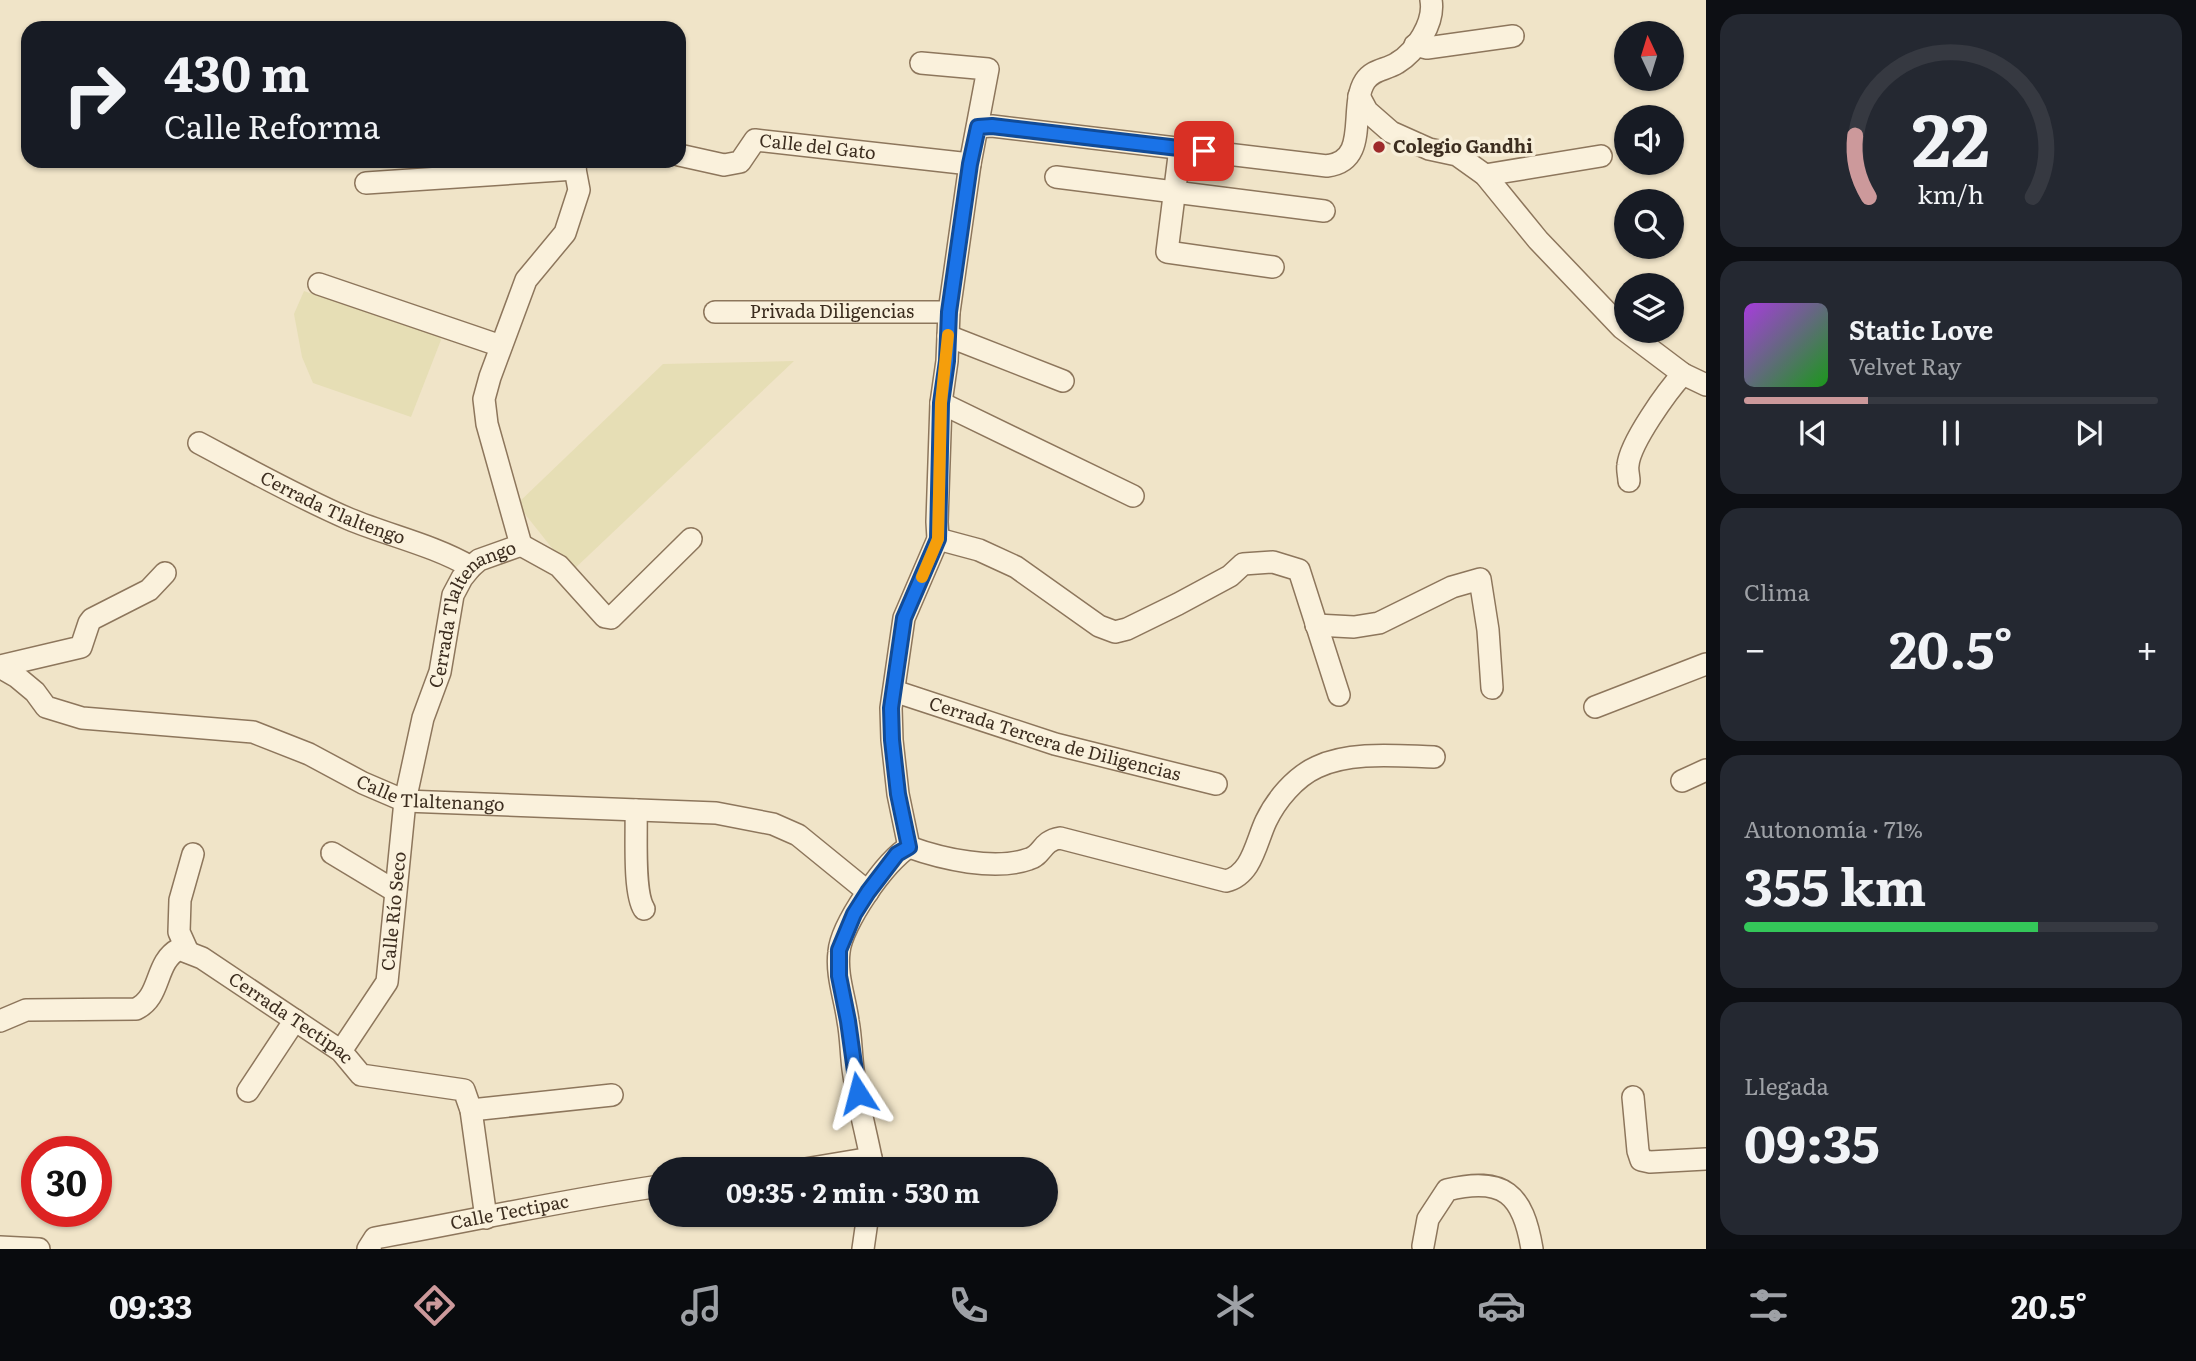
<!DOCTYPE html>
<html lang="es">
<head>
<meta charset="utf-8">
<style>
	:root { --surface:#171b24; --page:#242831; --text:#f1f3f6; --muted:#9ea1a6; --line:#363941; --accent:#cc999b }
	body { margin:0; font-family:Literata,serif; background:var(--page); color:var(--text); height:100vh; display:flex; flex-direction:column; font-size:26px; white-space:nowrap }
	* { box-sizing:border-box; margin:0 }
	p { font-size:23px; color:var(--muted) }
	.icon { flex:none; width:38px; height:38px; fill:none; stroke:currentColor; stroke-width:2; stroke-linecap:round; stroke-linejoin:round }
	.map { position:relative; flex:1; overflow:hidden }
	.side { display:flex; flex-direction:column; gap:14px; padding:14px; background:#0d0f14; width:490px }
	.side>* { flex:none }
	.banner { position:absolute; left:21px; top:21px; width:665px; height:147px; border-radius:21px; box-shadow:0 2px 5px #0004; background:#171b24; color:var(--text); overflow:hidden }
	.needle { width:46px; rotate:356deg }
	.fabs { position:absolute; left:1614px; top:21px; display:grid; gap:14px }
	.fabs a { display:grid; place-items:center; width:70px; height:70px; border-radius:50%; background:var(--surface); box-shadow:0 2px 5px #0004; font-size:35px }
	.speed { position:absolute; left:21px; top:1136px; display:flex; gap:14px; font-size:35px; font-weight:700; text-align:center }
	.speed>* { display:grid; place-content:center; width:91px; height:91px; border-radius:50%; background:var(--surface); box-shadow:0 2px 5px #0004; line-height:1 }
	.speed .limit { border:10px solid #d22; background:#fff; color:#111 }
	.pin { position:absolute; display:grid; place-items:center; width:60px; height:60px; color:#fff; margin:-30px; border-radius:14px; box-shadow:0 4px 10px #0006 }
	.me { position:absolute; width:77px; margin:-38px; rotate:351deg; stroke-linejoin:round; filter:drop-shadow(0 0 5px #0008) }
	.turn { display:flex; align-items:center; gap:24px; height:147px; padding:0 28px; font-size:32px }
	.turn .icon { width:91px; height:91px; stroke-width:2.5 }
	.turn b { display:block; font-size:49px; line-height:60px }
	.big { font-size:52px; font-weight:700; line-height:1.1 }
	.side .tile { flex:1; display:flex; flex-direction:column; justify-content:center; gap:10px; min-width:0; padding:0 24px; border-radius:21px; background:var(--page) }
	.side .dial { align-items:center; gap:0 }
	.dial svg { height:182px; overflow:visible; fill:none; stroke:var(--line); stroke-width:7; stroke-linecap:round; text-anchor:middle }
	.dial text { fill:var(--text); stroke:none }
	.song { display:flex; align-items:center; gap:21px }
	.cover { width:84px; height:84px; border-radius:10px; background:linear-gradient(135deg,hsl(280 70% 55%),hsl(120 70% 35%)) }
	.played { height:7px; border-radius:4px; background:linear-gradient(90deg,var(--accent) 30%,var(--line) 30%) }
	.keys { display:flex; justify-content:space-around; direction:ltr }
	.heat { display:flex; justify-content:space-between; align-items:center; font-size:38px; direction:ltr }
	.charge { height:10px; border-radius:5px; background:linear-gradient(90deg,#34c759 71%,var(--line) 0) }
	.trip { position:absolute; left:648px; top:1157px; width:410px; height:70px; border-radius:35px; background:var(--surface); box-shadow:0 2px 5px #0004; font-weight:700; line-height:70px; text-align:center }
	.tab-bar { display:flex; height:112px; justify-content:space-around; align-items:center; background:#090b0e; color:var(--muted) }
	.tab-bar .icon { width:49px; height:49px }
	.tab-bar .on { color:var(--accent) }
	.tab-bar b { font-size:32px; color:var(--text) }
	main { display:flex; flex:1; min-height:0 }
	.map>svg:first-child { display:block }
	.farmland { fill:#e6deb5 }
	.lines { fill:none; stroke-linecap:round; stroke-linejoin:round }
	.minor-casing { stroke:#8d765c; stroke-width:24 }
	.minor { stroke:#faf1dc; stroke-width:21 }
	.route-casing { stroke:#114b97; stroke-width:18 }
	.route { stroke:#1a73e8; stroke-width:12 }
	.slow { stroke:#f59e0b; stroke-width:12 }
	.poi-dot { fill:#9e2a2b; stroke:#f7eed8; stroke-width:2.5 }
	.labels { text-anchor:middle; stroke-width:7; stroke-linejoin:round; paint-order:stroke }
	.poi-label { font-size:18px; font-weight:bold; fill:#3d2e20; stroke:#f7eed8; text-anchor:start }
	.street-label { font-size:18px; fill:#3d2e20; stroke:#f7eed8 }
</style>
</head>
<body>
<main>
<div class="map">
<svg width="1706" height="1249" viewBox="0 0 1706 1249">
	<rect width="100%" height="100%" fill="#f0e4c8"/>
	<g class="farmland">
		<path d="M 304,291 L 324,298 L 327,293 L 439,334 L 441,340 L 411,417 L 313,383 L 302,357 L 294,314 Z"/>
		<path d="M 794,361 L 571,572 L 517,504 L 663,364 Z"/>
	</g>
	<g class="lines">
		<g class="minor-casing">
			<g id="minor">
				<path d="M 1415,45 L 1427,48 L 1513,36"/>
				<path d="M 1359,96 L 1367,111 L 1391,132 L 1429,149 L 1457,155 L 1485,175 L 1538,240 L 1622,328 L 1683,374 L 1706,385"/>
				<path d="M 978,127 L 992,126 L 1327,166 C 1371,161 1348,107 1365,81 C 1373,69 1386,70 1397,63 C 1416,52 1435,22 1431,0"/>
				<path d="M 1180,148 L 1167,252 L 1273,267"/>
				<path id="s1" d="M 679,155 L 724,165 L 740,162 L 755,140 L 970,164"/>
				<path d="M 1485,175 L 1601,156"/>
				<path d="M 1056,177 L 1324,211"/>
				<path d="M 366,183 L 575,169 L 576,161"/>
				<path d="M 319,284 L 501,346"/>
				<path id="s2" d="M 715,312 L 949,312"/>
				<path d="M 948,336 L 1063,381"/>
				<path d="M 941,403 L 1133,496"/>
				<path id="s3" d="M 199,443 C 248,469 298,497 349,519 C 390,536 433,545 471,567"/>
				<path d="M 1629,481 C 1629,476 1627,470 1628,465 C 1630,443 1667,391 1683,374"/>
				<path d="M 938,539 L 979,550 L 1016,567 L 1099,626 L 1115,632 L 1127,629 L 1178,604 L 1230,576 L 1243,564 L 1273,562 L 1299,570 L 1339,695"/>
				<path d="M 521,545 L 559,566 L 605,617 L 611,618 L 691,539"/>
				<path d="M 1316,625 L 1354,627 L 1379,623 L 1452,587 L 1480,579 L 1488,630 L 1492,688"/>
				<path d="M 0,666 L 81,647 L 89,623 L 92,619 L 149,590 L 165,573"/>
				<path id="s4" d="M 0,667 L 17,677 L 35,692 L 46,707 L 82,718 L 253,732 L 309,754 L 363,783 L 405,801 L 716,813 L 773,824 L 798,835 L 868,892"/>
				<path id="s5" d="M 894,691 L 1055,744 L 1216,784"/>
				<path d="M 1595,707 L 1706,664"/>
				<path d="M 1682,781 L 1706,770"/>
				<path d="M 636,810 C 637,833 633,892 644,909"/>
				<path d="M 909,847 L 898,794 L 892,740 L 891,708 L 904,618 L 938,539 L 937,522 L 941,403 L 947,361 L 949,312 L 970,164 L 988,69 L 921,63"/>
				<path d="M 909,847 C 942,859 995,871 1029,859 C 1043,855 1041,841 1060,838 L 1226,881 C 1252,875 1256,842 1266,821 C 1276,800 1295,777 1317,767 C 1351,751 1397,756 1434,757"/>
				<path d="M 332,853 L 395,891"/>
				<path d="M 188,952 L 179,932 L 180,900 L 193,854"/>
				<path id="s6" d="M 0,1021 L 26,1010 L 136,1009 C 162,997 154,962 179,949 L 202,958 L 341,1051 L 361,1075 L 464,1090 L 471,1110 L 486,1218"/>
				<path id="s7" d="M 341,1051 L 387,982 L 405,801 L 423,718 L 440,672 L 453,595 L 462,578 L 471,567 L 479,560 L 521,545 L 487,424 L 484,399 L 490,377 L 526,280 L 565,233 L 579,190 L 575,169"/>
				<path d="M 248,1091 L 295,1020"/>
				<path d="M 1633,1097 L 1638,1151 L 1641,1160 L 1650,1162 L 1706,1159"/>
				<path d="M 471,1110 L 612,1095"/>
				<path d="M 805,1169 L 871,1158"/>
				<path d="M 871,1169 L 871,1158 C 865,1128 857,1099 853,1069 C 851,1053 851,1036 848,1021 C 845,998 836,975 839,952 C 841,925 886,860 909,847"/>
				<path d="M 1423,1246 L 1428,1219 L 1447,1190 C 1504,1176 1523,1194 1532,1249"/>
				<path d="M 0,1247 L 39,1249"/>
				<path id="s8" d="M 368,1249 L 375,1238 C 470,1221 564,1200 660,1186"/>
				<path d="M 863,1249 L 868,1214"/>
			</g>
		</g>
		<use href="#minor" class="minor"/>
	</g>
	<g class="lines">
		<g class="route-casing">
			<path id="route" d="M 858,1093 L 848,1021 L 839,976 L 839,950 L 854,914 L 868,892 L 897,854 L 909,847 L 898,794 L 892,740 L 891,708 L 904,618 L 938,539 L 941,403 L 947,361 L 949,312 L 970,164 L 978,127 L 992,126 L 1204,151"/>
		</g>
		<use href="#route" class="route"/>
		<path class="slow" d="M 922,577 L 938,539 L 941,403 L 948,335"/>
	</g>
	<circle class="poi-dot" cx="1379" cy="147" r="7"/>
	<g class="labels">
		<g class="poi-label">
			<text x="1393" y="153">Colegio Gandhi</text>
		</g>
		<g class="street-label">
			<text dy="6" stroke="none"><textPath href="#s1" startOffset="152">Calle del Gato</textPath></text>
			<text dy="6" stroke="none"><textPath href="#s2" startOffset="117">Privada Diligencias</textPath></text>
			<text dy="6" stroke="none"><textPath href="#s3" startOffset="149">Cerrada Tlaltengo</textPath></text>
			<text dy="6" stroke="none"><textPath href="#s7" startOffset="471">Cerrada Tlaltenango</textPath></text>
			<text dy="6" stroke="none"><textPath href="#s5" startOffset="168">Cerrada Tercera de Diligencias</textPath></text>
			<text dy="6" stroke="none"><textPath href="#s4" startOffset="462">Calle Tlaltenango</textPath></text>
			<text dy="6" stroke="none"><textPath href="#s7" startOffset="154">Calle Río Seco</textPath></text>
			<text dy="6" stroke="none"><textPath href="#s6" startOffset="346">Cerrada Tectipac</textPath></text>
			<text dy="6" stroke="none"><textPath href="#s8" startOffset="150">Calle Tectipac</textPath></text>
		</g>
	</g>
</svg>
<div class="fabs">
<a><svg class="needle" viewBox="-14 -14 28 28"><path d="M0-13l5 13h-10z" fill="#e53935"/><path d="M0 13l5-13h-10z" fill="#9ea1a6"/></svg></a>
<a><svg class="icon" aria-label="sound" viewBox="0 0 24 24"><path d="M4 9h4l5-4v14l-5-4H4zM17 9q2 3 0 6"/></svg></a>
<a><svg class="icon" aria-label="search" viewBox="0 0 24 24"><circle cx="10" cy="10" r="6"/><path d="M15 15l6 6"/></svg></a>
<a><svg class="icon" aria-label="layers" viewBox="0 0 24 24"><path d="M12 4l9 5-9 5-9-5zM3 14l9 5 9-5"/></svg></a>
</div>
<div class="speed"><div class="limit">30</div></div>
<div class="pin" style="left:1204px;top:151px;background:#d93025"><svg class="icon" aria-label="arrive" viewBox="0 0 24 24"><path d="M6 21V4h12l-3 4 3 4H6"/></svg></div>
<svg class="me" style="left:858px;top:1093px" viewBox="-20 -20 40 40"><path d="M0-17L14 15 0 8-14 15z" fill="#1a73e8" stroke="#fff" stroke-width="4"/></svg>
<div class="trip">09:35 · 2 min · 530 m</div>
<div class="banner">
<div class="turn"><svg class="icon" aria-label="right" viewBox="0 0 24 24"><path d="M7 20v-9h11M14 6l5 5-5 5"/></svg><div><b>430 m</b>Calle Reforma</div></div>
</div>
</div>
<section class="side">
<div class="tile dial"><svg viewBox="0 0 100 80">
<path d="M14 69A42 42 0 1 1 86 69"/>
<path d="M14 69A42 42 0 0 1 8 42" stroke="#cc999b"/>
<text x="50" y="56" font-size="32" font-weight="700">22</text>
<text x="50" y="72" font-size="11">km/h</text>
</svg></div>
<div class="tile">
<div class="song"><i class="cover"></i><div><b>Static Love</b><p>Velvet Ray</p></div></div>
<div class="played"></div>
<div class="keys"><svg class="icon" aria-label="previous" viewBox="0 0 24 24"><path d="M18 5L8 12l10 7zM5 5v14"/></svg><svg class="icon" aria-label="pause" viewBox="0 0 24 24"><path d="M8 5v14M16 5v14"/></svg><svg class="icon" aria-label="next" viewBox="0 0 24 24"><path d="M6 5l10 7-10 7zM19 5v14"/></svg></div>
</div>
<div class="tile"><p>Clima</p>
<div class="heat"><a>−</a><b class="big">20.5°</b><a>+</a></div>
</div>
<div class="tile"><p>Autonomía · 71%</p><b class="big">355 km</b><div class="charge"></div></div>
<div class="tile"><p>Llegada</p><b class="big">09:35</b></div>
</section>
</main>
<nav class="tab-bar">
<b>09:33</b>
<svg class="icon on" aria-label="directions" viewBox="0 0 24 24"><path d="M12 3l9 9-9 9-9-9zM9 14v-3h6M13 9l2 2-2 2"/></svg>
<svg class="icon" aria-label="music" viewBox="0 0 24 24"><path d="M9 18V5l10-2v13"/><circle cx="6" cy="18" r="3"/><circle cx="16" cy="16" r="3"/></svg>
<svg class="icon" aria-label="phone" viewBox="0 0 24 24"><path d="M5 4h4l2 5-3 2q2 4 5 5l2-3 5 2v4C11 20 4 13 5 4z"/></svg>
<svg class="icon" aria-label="climate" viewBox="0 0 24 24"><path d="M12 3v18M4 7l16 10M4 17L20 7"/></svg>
<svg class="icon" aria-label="car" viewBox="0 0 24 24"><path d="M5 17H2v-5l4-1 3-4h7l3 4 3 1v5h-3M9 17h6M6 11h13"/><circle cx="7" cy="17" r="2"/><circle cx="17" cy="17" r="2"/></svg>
<svg class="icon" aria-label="filters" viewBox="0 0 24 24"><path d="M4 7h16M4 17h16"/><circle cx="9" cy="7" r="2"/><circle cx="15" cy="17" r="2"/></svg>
<b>20.5°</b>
</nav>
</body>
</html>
